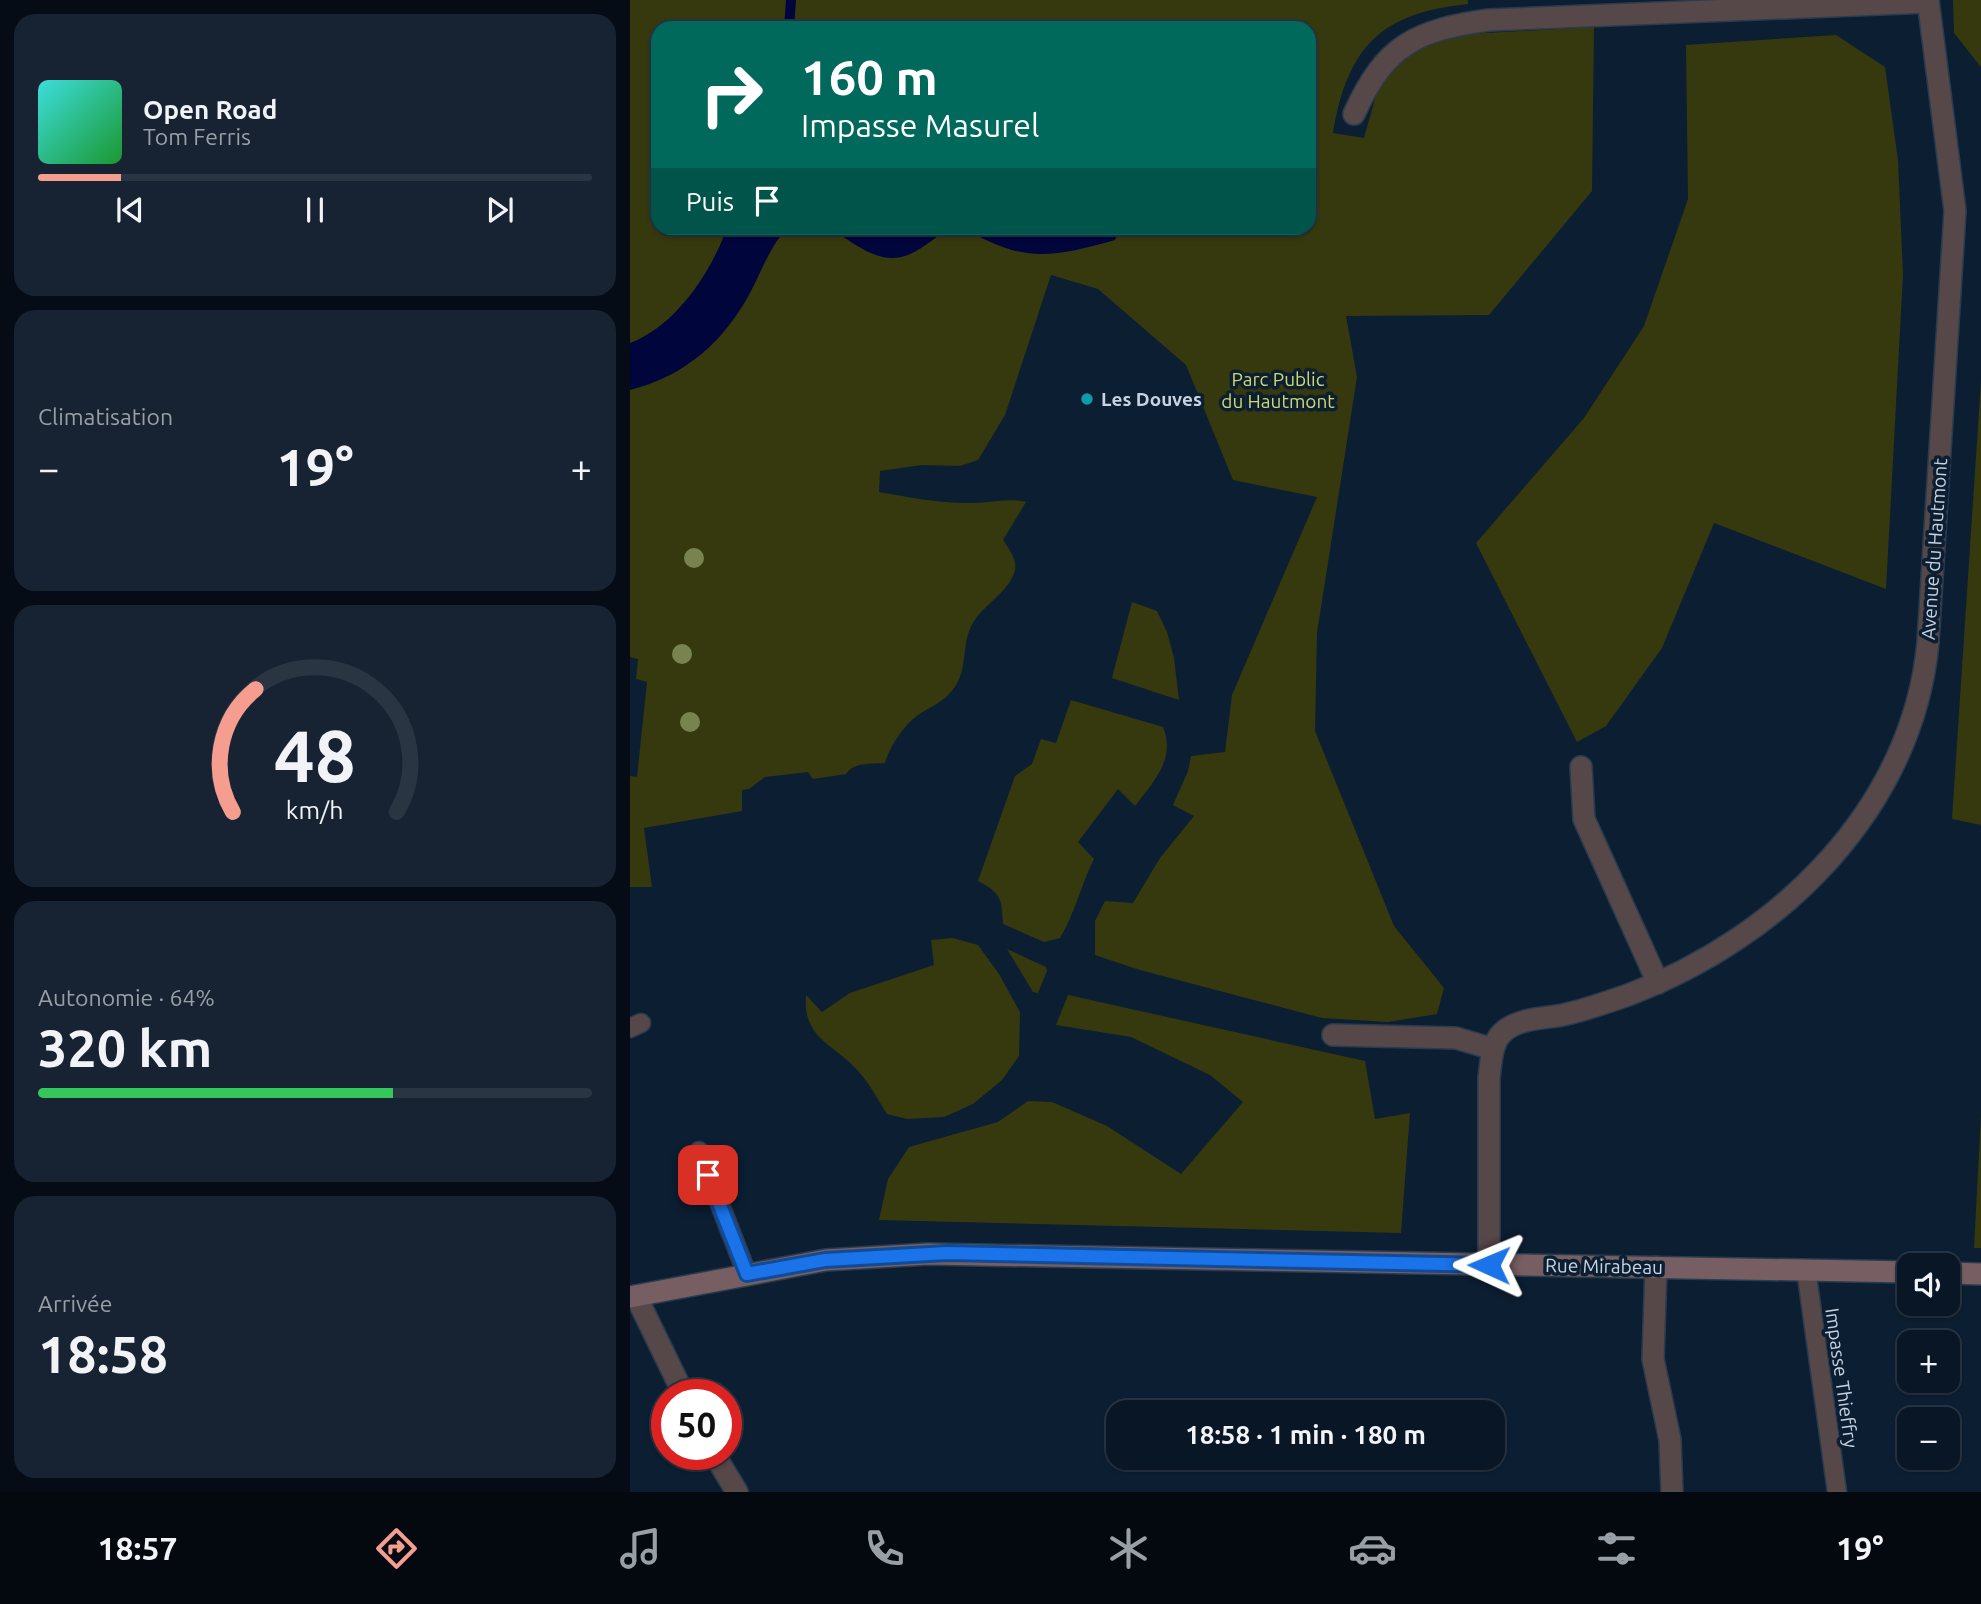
<!DOCTYPE html>
<html lang="fr">
<head>
<meta charset="utf-8">
<style>
	:root { --surface:#091626; --page:#172332; --text:#f1f3f6; --muted:#999fa7; --line:#293543; --accent:#f59d8f }
	body { margin:0; font-family:Ubuntu,sans-serif; background:var(--page); color:var(--text); height:100vh; display:flex; flex-direction:column; font-size:26px; white-space:nowrap }
	* { box-sizing:border-box; margin:0 }
	p { font-size:23px; color:var(--muted) }
	.icon { flex:none; width:38px; height:38px; fill:none; stroke:currentColor; stroke-width:2; stroke-linecap:round; stroke-linejoin:round }
	.map { position:relative; flex:1; overflow:hidden }
	.details { display:flex; flex-direction:column; gap:14px; padding:14px; background:#050c15; width:630px }
	.details>* { flex:none }
	.top-card { position:absolute; left:21px; top:21px; width:665px; height:214px; border-radius:21px; box-shadow:0 2px 5px #0004,0 0 0 2px var(--line); background:#00695c; color:#fff; overflow:hidden }
	.fabs { position:absolute; left:1267px; top:1253px; display:grid; gap:14px }
	.fabs a { display:grid; place-items:center; width:63px; height:63px; border-radius:14px; background:var(--surface); box-shadow:0 2px 5px #0004,0 0 0 2px var(--line); font-size:35px }
	.speed { position:absolute; left:21px; top:1379px; display:flex; gap:14px; font-size:35px; font-weight:700; text-align:center }
	.speed>* { display:grid; place-content:center; width:91px; height:91px; border-radius:50%; background:var(--surface); box-shadow:0 2px 5px #0004,0 0 0 2px var(--line); line-height:1 }
	.speed .limit { border:10px solid #d22; background:#fff; color:#111 }
	.pin { position:absolute; display:grid; place-items:center; width:60px; height:60px; color:#fff; margin:-30px; border-radius:14px; box-shadow:0 4px 10px #0006 }
	.me { position:absolute; width:77px; margin:-38px; rotate:271deg; stroke-linejoin:round; filter:drop-shadow(0 0 5px #0008) }
	.turn { display:flex; align-items:center; gap:24px; height:147px; padding:0 35px; font-size:32px }
	.turn .icon { width:91px; height:91px; stroke-width:2.5 }
	.turn b { display:block; font-size:49px; line-height:60px }
	.then { display:flex; align-items:center; height:66px; padding:0 35px; background:#0003; gap:14px; font-size:26px }
	.big { font-size:52px; font-weight:700; line-height:1.1 }
	.details .card { flex:1; display:flex; flex-direction:column; justify-content:center; gap:10px; min-width:0; padding:0 24px; border-radius:21px; background:var(--page) }
	.details .dial { align-items:center; gap:0 }
	.dial svg { height:182px; overflow:visible; fill:none; stroke:var(--line); stroke-width:7; stroke-linecap:round; text-anchor:middle }
	.dial text { fill:var(--text); stroke:none }
	.song { display:flex; align-items:center; gap:21px }
	.cover { width:84px; height:84px; border-radius:10px; background:linear-gradient(135deg,hsl(180 70% 55%),hsl(130 70% 35%)) }
	.played { height:7px; border-radius:4px; background:linear-gradient(90deg,var(--accent) 15%,var(--line) 15%) }
	.keys { display:flex; justify-content:space-around; direction:ltr }
	.heat { display:flex; justify-content:space-between; align-items:center; font-size:38px; direction:ltr }
	.charge { height:10px; border-radius:5px; background:linear-gradient(90deg,#34c759 64%,var(--line) 0) }
	.trip { position:absolute; left:476px; top:1400px; width:399px; height:70px; border-radius:21px; background:var(--surface); box-shadow:0 2px 5px #0004,0 0 0 2px var(--line); font-weight:700; line-height:70px; text-align:center }
	.tabs { display:flex; height:112px; justify-content:space-around; align-items:center; background:#04090f; color:var(--muted) }
	.tabs .icon { width:49px; height:49px }
	.tabs .on { color:var(--accent) }
	.tabs b { font-size:32px; color:var(--text) }
	main { display:flex; flex:1; min-height:0 }
	.map>svg:first-child { display:block }
	.green { fill:#36390e; fill-rule:evenodd }
	.water { fill:#00053c }
	.lines { fill:none; stroke-linecap:round; stroke-linejoin:round }
	.stream { stroke:#00053c; stroke-width:10 }
	.lane-casing { stroke:#2a3b4e; stroke-width:21 }
	.street-casing { stroke:#2a3b4e; stroke-width:24 }
	.secondary-casing { stroke:#2a3b4e; stroke-width:24 }
	.lane { stroke:#564749; stroke-width:18 }
	.street { stroke:#564749; stroke-width:21 }
	.secondary { stroke:#765e62; stroke-width:21 }
	.tree { fill:#778450 }
	.route-casing { stroke:#114b97; stroke-width:18 }
	.route { stroke:#1a73e8; stroke-width:12 }
	.culture-dot { fill:#0f9aa8; stroke:#0c1e32; stroke-width:2.5 }
	.labels { text-anchor:middle; stroke-width:7; stroke-linejoin:round; paint-order:stroke }
	.park-label { font-size:19px; fill:#cfd869; stroke:#0c1e32 }
	.poi-label { font-size:19px; font-weight:bold; fill:#c8d3e1; stroke:#0c1e32; text-anchor:start }
	.street-label { font-size:19px; fill:#c8d3e1; stroke:#0c1e32 }
</style>
</head>
<body>
<main>
<section class="details">
<div class="card">
<div class="song"><i class="cover"></i><div><b>Open Road</b><p>Tom Ferris</p></div></div>
<div class="played"></div>
<div class="keys"><svg class="icon" aria-label="previous" viewBox="0 0 24 24"><path d="M18 5L8 12l10 7zM5 5v14"/></svg><svg class="icon" aria-label="pause" viewBox="0 0 24 24"><path d="M8 5v14M16 5v14"/></svg><svg class="icon" aria-label="next" viewBox="0 0 24 24"><path d="M6 5l10 7-10 7zM19 5v14"/></svg></div>
</div>
<div class="card"><p>Climatisation</p>
<div class="heat"><a>−</a><b class="big">19°</b><a>+</a></div>
</div>
<div class="card dial"><svg viewBox="0 0 100 80">
<path d="M14 69A42 42 0 1 1 86 69"/>
<path d="M14 69A42 42 0 0 1 24 15" stroke="#f59d8f"/>
<text x="50" y="56" font-size="32" font-weight="700">48</text>
<text x="50" y="72" font-size="11">km/h</text>
</svg></div>
<div class="card"><p>Autonomie · 64%</p><b class="big">320 km</b><div class="charge"></div></div>
<div class="card"><p>Arrivée</p><b class="big">18:58</b></div>
</section>
<div class="map">
<svg width="1351" height="1492" viewBox="0 0 1351 1492">
	<rect width="100%" height="100%" fill="#0c1e32"/>
	<g class="green">
		<path d="M 0,0 L 838,0 L 838,4 C 751,13 718,46 703,133 L 734,138 L 746,95 L 756,78 L 784,49 L 821,35 L 964,27 L 962,191 L 859,315 L 716,316 L 727,377 L 687,633 L 685,731 L 764,926 L 814,988 L 807,1014 L 758,1022 L 692,1018 L 510,970 L 465,955 L 465,921 L 475,901 L 503,903 L 530,858 L 564,816 L 543,805 L 558,771 L 561,756 L 595,752 L 602,695 L 687,497 L 603,480 L 556,365 L 468,289 L 421,275 L 375,415 L 348,460 L 330,466 L 292,465 L 250,471 L 249,492 C 278,497 307,503 336,503 C 357,504 376,497 396,502 L 373,540 C 379,549 387,559 385,570 C 379,594 349,606 340,629 C 331,649 339,674 319,694 C 311,703 298,708 288,715 C 274,725 260,746 255,763 C 242,764 224,762 216,774 L 183,779 L 178,772 L 135,777 L 119,789 L 112,790 L 112,811 L 14,828 L 22,887 L 0,887 L 0,776 L 7,777 L 17,682 L 6,679 L 8,659 L 0,657 ZM 28,28 L 679,28 L 679,228 L 28,228 Z"/>
		<path d="M 1323,0 L 1351,0 L 1351,67 L 1324,33 Z"/>
		<path d="M 1206,35 L 1255,67 L 1268,160 L 1273,275 L 1256,589 L 1084,523 L 1032,648 L 976,726 L 947,742 L 846,543 L 954,418 L 1014,326 L 1058,199 L 1056,45 Z"/>
		<path d="M 1351,381 L 1351,825 L 1322,819 Z"/>
		<path d="M 502,602 L 527,611 L 537,632 L 544,658 L 549,700 L 482,678 Z"/>
		<path d="M 441,700 L 533,727 C 546,759 524,781 505,806 L 488,789 L 448,842 L 464,859 C 451,885 445,913 430,938 L 414,942 L 373,924 C 372,899 371,893 348,881 L 385,776 L 402,764 L 411,739 L 426,743 Z"/>
		<path d="M 323,938 L 348,945 L 369,974 L 390,1012 L 389,1056 L 372,1080 L 343,1104 L 314,1117 L 277,1119 L 257,1114 C 248,1100 240,1084 229,1072 C 205,1044 172,1039 176,995 L 192,1012 L 220,993 L 304,965 L 301,940 Z"/>
		<path d="M 377,949 L 416,967 L 417,971 L 408,993 L 403,992 Z"/>
		<path d="M 438,995 L 735,1061 L 745,1119 L 780,1113 L 771,1233 L 249,1220 L 258,1179 L 279,1147 L 368,1122 L 398,1101 L 422,1102 L 477,1126 L 551,1174 L 613,1102 L 580,1075 L 501,1037 L 426,1025 Z"/>
		<path d="M 1351,1115 L 1351,1248 L 1344,1248 Z"/>
	</g>
	<g class="water">
		<path d="M 97,228 L 157,228 C 142,244 132,269 122,289 C 96,340 56,376 0,390 L 0,343 C 46,326 81,272 97,228 Z"/>
		<path d="M 198,228 L 319,228 C 288,250 270,271 231,248 C 219,242 210,233 198,228 Z"/>
		<path d="M 334,228 L 489,228 L 490,229 L 485,240 C 421,258 392,263 334,228 Z"/>
	</g>
	<g class="lines">
		<path class="stream" d="M 159,28 L 161,0"/>
		<g class="lane-casing">
			<g id="lane">
				<path d="M 0,1028 L 11,1023"/>
				<path d="M 69,1151 L 117,1274"/>
				<path d="M 1176,1269 L 1207,1492"/>
			</g>
		</g>
		<g class="street-casing">
			<g id="street">
				<path d="M 724,114 C 755,45 786,30 859,20 L 1298,2"/>
				<path d="M 951,767 L 954,819 L 1028,983"/>
				<path d="M 703,1035 L 826,1038 L 863,1049"/>
				<path d="M 859,1265 L 859,1078 C 861,1064 861,1044 872,1033 C 888,1017 917,1019 937,1014 C 958,1009 978,1002 998,995 C 1150,938 1283,808 1298,642 L 1325,211 L 1298,0"/>
				<path d="M 1026,1267 L 1023,1359 L 1040,1440 L 1042,1492"/>
				<path d="M 6,1296 L 54,1395"/>
				<path d="M 84,1454 L 107,1492"/>
			</g>
		</g>
		<g class="secondary-casing">
			<g id="secondary">
				<path d="M 1318,1273 L 1351,1274"/>
				<path d="M 0,1297 L 196,1260 L 298,1254 L 1279,1272"/>
			</g>
		</g>
		<use href="#lane" class="lane"/>
		<use href="#street" class="street"/>
		<use href="#secondary" class="secondary"/>
	</g>
	<g class="tree">
		<circle cx="64" cy="558" r="10"/>
		<circle cx="52" cy="654" r="10"/>
		<circle cx="60" cy="722" r="10"/>
	</g>
	<g class="lines">
		<g class="route-casing">
			<path id="route" d="M 78,1175 L 117,1274 L 195,1260 L 317,1253 L 859,1265"/>
		</g>
		<use href="#route" class="route"/>
	</g>
	<circle class="culture-dot" cx="457" cy="399" r="7"/>
	<g class="labels">
		<g class="park-label">
			<text x="648" y="386">Parc Public<tspan x="648" dy="22">du Hautmont</tspan></text>
		</g>
		<g class="poi-label">
			<text x="471" y="406">Les Douves</text>
		</g>
		<g class="street-label">
			<text transform="translate(1304 549) rotate(-86)" y="7">Avenue du Hautmont</text>
			<text transform="translate(974 1266) rotate(1)" y="7">Rue Mirabeau</text>
			<text transform="translate(1212 1378) rotate(82)" y="7">Impasse Thieffry</text>
		</g>
	</g>
</svg>
<div class="fabs">
<a><svg class="icon" aria-label="sound" viewBox="0 0 24 24"><path d="M4 9h4l5-4v14l-5-4H4zM17 9q2 3 0 6"/></svg></a>
<a>+</a>
<a>−</a>
</div>
<div class="speed"><div class="limit">50</div></div>
<div class="pin" style="left:78px;top:1175px;background:#d93025"><svg class="icon" aria-label="arrive" viewBox="0 0 24 24"><path d="M6 21V4h12l-3 4 3 4H6"/></svg></div>
<svg class="me" style="left:859px;top:1265px" viewBox="-20 -20 40 40"><path d="M0-17L14 15 0 8-14 15z" fill="#1a73e8" stroke="#fff" stroke-width="4"/></svg>
<div class="trip">18:58 · 1 min · 180 m</div>
<div class="top-card">
<div class="turn"><svg class="icon" aria-label="right" viewBox="0 0 24 24"><path d="M7 20v-9h11M14 6l5 5-5 5"/></svg><div><b>160 m</b>Impasse Masurel</div></div>
<div class="then">Puis<svg class="icon" aria-label="arrive" viewBox="0 0 24 24"><path d="M6 21V4h12l-3 4 3 4H6"/></svg></div>
</div>
</div>
</main>
<nav class="tabs">
<b>18:57</b>
<svg class="icon on" aria-label="directions" viewBox="0 0 24 24"><path d="M12 3l9 9-9 9-9-9zM9 14v-3h6M13 9l2 2-2 2"/></svg>
<svg class="icon" aria-label="music" viewBox="0 0 24 24"><path d="M9 18V5l10-2v13"/><circle cx="6" cy="18" r="3"/><circle cx="16" cy="16" r="3"/></svg>
<svg class="icon" aria-label="phone" viewBox="0 0 24 24"><path d="M5 4h4l2 5-3 2q2 4 5 5l2-3 5 2v4C11 20 4 13 5 4z"/></svg>
<svg class="icon" aria-label="climate" viewBox="0 0 24 24"><path d="M12 3v18M4 7l16 10M4 17L20 7"/></svg>
<svg class="icon" aria-label="car" viewBox="0 0 24 24"><path d="M5 17H2v-5l4-1 3-4h7l3 4 3 1v5h-3M9 17h6M6 11h13"/><circle cx="7" cy="17" r="2"/><circle cx="17" cy="17" r="2"/></svg>
<svg class="icon" aria-label="filters" viewBox="0 0 24 24"><path d="M4 7h16M4 17h16"/><circle cx="9" cy="7" r="2"/><circle cx="15" cy="17" r="2"/></svg>
<b>19°</b>
</nav>
</body>
</html>
